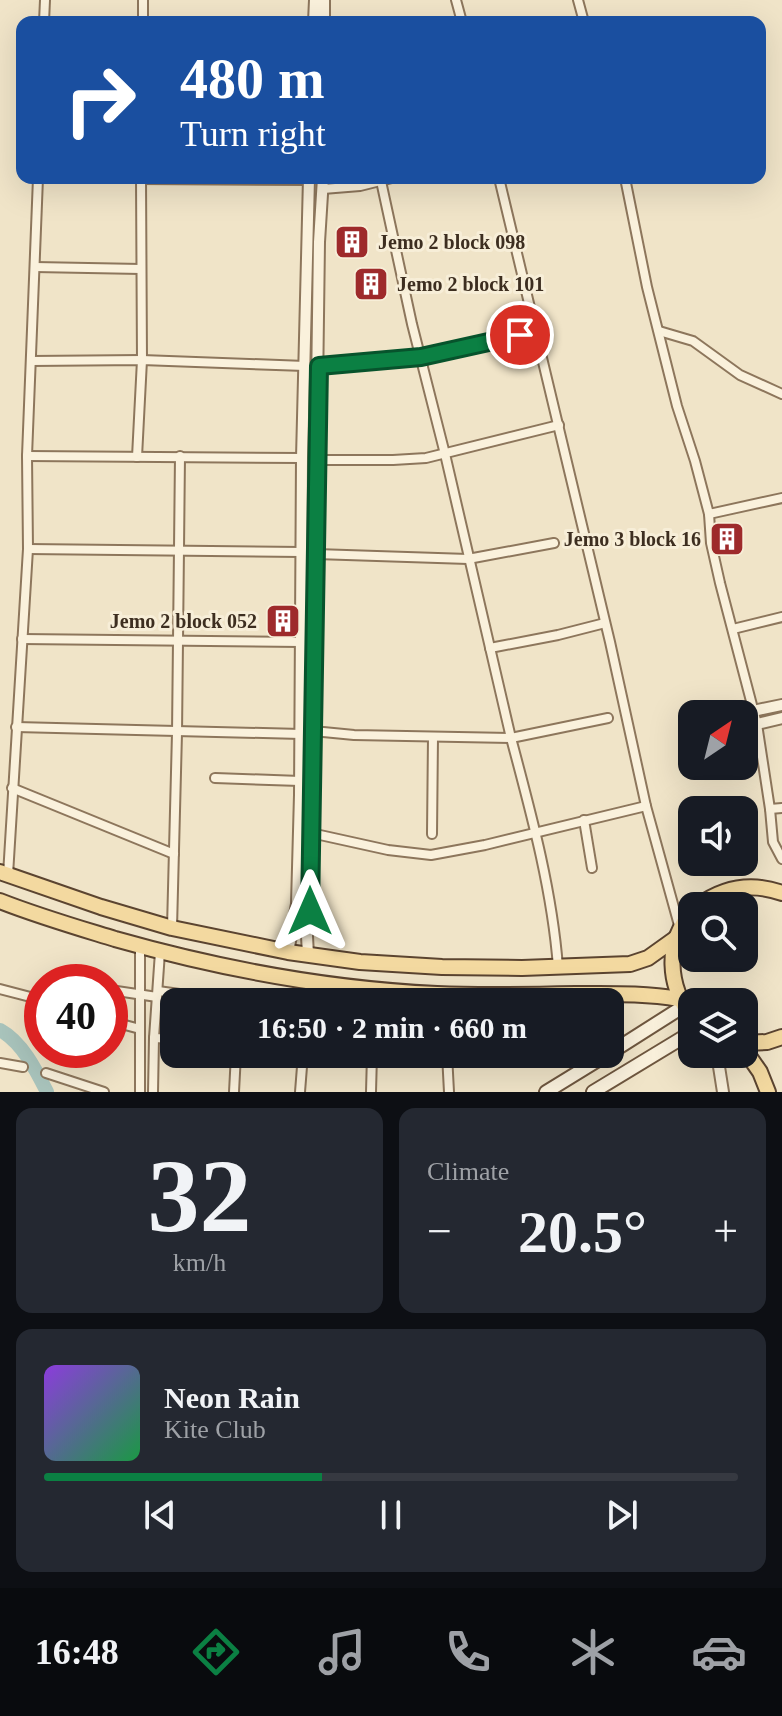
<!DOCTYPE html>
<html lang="en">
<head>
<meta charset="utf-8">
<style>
	:root { --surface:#171b24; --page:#242831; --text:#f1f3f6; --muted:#9ea1a6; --line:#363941; --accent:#0b8043 }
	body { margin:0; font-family:Georgia,serif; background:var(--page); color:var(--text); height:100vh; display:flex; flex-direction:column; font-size:30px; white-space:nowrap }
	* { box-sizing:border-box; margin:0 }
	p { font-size:26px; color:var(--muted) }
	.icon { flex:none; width:44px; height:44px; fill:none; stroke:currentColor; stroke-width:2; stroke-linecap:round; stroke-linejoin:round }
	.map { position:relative; height:1092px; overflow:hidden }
	.drawer { display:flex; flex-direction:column; gap:16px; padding:16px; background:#0d0f14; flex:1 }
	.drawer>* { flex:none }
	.guide { position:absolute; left:16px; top:16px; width:750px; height:168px; border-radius:16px; box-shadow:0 8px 32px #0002; background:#1a4fa0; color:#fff; overflow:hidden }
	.needle { width:52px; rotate:35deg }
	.fabs { position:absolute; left:678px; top:700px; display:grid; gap:16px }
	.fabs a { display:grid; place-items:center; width:80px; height:80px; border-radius:16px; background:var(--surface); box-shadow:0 8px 32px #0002; font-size:40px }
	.speed { position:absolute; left:24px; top:964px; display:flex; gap:16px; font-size:40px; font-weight:700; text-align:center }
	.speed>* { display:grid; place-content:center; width:104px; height:104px; border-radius:50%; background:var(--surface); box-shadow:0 8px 32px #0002; line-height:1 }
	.speed .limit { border:12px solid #d22; background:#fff; color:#111 }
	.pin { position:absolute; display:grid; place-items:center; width:68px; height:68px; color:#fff; margin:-34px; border:4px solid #fff; border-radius:50%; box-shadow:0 2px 8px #0007 }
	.me { position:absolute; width:88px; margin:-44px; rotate:0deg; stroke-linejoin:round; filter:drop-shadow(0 0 6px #0008) }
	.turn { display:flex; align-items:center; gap:28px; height:168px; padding:0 32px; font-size:36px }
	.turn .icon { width:104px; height:104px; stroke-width:2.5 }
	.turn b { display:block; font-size:56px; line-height:68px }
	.big { font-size:60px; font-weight:600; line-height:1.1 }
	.drawer .card { flex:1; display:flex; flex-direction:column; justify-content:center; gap:12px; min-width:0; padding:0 28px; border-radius:16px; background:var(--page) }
	.drawer .dial { align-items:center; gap:0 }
	.dial b { font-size:104px; line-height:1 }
	.song { display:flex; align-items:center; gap:24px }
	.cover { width:96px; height:96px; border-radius:12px; background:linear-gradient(135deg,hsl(270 70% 55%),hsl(140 70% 35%)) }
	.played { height:8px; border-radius:4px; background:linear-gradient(90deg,var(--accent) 40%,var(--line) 40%) }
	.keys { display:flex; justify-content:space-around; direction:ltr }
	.heat { display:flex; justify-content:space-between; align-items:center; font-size:44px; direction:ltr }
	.drawer .tiles { flex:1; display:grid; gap:16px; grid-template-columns:1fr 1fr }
	.card:last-child { grid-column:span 2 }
	.trip { position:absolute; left:160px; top:988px; width:464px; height:80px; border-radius:16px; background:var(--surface); box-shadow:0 8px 32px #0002; font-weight:600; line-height:80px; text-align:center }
	.tab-bar { display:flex; height:128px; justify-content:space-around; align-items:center; background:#090b0e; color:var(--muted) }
	.tab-bar .icon { width:56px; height:56px }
	.tab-bar .current { color:var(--accent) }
	.tab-bar b { font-size:36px; color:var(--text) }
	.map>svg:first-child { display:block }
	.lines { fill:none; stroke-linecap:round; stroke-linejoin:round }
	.river { stroke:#a9c4bc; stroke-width:14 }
	.minor-casing { stroke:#8d765c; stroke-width:12 }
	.tertiary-casing { stroke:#8d765c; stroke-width:14 }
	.secondary-casing { stroke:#6f573f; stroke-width:16 }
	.primary-casing { stroke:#5b4430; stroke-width:18 }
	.minor { stroke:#faf1dc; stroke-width:8 }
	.tertiary { stroke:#faf1dc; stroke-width:10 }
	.secondary { stroke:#faf1dc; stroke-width:12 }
	.primary { stroke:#f3d9a0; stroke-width:14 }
	.route-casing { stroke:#07532c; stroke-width:20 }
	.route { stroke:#0b8043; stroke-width:14 }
	.labels { text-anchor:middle; stroke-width:6; stroke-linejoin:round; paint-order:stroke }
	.poi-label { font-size:20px; font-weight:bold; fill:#3d2e20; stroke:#f7eed8; text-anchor:start }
</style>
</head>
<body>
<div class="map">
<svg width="782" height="1092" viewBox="0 0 782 1092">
	<rect width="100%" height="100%" fill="#f0e4c8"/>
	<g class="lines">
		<path class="river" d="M 0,1030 C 22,1042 36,1070 47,1092"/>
		<g class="minor-casing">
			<g id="minor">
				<path d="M 456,0 L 462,22"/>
				<path d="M 578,0 L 584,22"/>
				<path d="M 44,22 L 45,0"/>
				<path d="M 143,22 L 143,0"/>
				<path d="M 499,178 L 610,642 L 646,806 L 680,929"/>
				<path d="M 625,178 L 647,287 L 677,406 L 695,461 L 709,514 L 711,543 L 720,583 L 757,724 L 770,809 L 782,808"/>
				<path d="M 141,179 L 309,180"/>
				<path d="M 323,189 L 360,186 L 392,178"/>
				<path d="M 35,267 L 141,269"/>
				<path d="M 659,331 L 693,341 L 740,375 L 782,394"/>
				<path d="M 31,361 L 142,360 L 305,366"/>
				<path d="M 319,366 L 421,357 L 520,335"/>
				<path d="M 27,456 L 302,458"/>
				<path d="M 137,457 L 142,360 L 141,178"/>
				<path d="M 316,460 L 393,460 L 426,458 L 559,425"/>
				<path d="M 709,514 L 782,498"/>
				<path d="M 28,549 L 301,552"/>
				<path d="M 316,554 L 468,559 L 554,543"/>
				<path d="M 733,629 L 782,617"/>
				<path d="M 22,639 L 301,642"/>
				<path d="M 490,648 L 558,635 L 605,623"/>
				<path d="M 16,727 L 301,734"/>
				<path d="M 313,731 L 354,735 L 511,738 L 445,454 L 412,324 L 381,181"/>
				<path d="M 215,778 L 300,781"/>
				<path d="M 12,788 L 174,854"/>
				<path d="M 770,809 L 773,842 L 782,859"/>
				<path d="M 584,820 L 592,868"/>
				<path d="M 311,833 L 388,850 L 431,855 L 485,845 L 646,806"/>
				<path d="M 432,834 L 433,737"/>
				<path d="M 8,875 L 28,549 L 27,456 L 38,178"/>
				<path d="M 172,928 L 177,733 L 180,456"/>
				<path d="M 558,967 C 552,889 531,813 511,738 L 608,718"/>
				<path d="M 0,989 L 42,1000"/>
				<path d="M 110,990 L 157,997"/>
				<path d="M 158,991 L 215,999"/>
				<path d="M 309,1002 L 311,983"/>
				<path d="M 110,1021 L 140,1029"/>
				<path d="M 154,1038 L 174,1039"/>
				<path d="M 348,1054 L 448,1061"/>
				<path d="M 447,1054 L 449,1092"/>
				<path d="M 0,1063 L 23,1067"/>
				<path d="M 46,1073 L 104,1092"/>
				<path d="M 140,1092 L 140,946"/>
				<path d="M 153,1092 L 154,1038 L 160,952"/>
				<path d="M 234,1092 L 236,1054"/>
				<path d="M 300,1092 L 303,1054"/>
				<path d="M 371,1092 L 372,1055"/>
			</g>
		</g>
		<g class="tertiary-casing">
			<g id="tertiary">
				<path d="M 314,22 L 315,0"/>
				<path d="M 324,22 L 324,0"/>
				<path d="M 753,711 L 782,705"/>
				<path d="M 757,724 L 782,718"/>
				<path d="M 288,952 L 297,904 L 300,795 L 302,458 L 309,178"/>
				<path d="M 308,955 L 307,936 L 310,911 L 319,242 L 323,178"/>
				<path d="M 717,1054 L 723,1092"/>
			</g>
		</g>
		<g class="secondary-casing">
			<g id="secondary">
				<path d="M 610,1053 L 684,1006"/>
				<path d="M 546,1092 L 608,1054"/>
				<path d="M 593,1092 L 692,1032"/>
			</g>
		</g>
		<g class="primary-casing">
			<g id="primary">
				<path d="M 0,872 L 101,907 L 172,928 L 288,952 L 360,962 L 442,967 L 522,968 L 630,964 L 648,958 L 676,938"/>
				<path d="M 0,901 C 38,916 76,927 115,939 C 221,969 327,989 437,994 C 484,996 530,995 577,994 C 612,994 645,993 679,999"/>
				<path d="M 698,906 C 724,887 751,882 782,893"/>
				<path d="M 692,912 C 664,943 668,986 692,1018"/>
				<path d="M 744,1043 L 767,1042 L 782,1037"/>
				<path d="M 744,1049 L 760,1072 L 768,1092"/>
			</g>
		</g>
		<use href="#minor" class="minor"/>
		<use href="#tertiary" class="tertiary"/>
		<use href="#secondary" class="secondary"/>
		<use href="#primary" class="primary"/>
	</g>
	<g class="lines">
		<g class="route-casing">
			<path id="route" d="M 310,911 L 319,366 L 421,357 L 520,335"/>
		</g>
		<use href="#route" class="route"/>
	</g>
	<defs>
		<g id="building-square" transform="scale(1.8)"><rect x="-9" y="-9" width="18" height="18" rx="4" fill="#9e2a2b" stroke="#f7eed8"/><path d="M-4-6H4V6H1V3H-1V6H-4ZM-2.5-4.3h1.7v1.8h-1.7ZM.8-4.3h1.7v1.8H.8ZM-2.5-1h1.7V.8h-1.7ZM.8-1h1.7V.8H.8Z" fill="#fff"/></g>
	</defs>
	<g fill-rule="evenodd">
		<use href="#building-square" x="352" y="242"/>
		<use href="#building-square" x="371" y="284"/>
		<use href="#building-square" x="727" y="539"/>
		<use href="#building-square" x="283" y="621"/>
	</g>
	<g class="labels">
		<g class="poi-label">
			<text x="378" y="249">Jemo 2 block 098</text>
			<text x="397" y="291">Jemo 2 block 101</text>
			<text x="701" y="546" text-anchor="end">Jemo 3 block 16</text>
			<text x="257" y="628" text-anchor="end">Jemo 2 block 052</text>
		</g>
	</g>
</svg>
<div class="fabs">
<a><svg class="needle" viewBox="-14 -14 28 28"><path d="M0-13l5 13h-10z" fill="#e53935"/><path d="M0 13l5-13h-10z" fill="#9ea1a6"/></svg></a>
<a><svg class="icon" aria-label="sound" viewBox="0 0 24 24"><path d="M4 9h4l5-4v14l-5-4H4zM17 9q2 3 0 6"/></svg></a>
<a><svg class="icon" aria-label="search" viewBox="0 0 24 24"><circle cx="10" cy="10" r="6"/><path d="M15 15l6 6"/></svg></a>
<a><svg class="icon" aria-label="layers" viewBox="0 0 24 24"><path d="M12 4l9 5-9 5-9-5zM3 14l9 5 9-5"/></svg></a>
</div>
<div class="speed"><div class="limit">40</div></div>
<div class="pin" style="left:520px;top:335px;background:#d93025"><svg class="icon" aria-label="arrive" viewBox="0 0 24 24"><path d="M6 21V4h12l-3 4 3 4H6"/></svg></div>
<svg class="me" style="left:310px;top:911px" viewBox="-20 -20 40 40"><path d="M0-17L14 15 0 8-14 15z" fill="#0b8043" stroke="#fff" stroke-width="4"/></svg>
<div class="trip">16:50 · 2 min · 660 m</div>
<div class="guide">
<div class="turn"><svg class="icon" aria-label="right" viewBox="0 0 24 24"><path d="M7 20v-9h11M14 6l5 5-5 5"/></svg><div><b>480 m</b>Turn right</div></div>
</div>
</div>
<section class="drawer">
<div class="tiles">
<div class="card dial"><b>32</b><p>km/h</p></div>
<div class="card"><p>Climate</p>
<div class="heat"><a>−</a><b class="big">20.5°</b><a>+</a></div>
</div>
<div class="card">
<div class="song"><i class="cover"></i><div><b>Neon Rain</b><p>Kite Club</p></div></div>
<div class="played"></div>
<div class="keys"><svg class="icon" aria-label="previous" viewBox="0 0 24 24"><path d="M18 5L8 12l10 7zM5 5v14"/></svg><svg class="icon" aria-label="pause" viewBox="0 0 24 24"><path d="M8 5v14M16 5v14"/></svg><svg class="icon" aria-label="next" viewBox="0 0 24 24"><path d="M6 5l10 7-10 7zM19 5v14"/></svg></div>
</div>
</div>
</section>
<nav class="tab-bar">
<b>16:48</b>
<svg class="icon current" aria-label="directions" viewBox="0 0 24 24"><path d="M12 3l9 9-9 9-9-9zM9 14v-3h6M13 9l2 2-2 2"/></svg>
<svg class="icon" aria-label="music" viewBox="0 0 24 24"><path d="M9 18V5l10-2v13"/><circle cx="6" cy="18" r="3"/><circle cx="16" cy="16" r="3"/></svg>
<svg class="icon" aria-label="phone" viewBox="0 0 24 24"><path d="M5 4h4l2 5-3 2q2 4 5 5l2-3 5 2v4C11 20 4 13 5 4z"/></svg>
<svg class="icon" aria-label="climate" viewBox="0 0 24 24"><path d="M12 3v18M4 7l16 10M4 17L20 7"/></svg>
<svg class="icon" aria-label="car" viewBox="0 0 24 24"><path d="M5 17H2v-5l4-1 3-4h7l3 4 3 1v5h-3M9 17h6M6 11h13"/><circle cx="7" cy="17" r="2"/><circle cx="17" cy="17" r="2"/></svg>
</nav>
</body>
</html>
